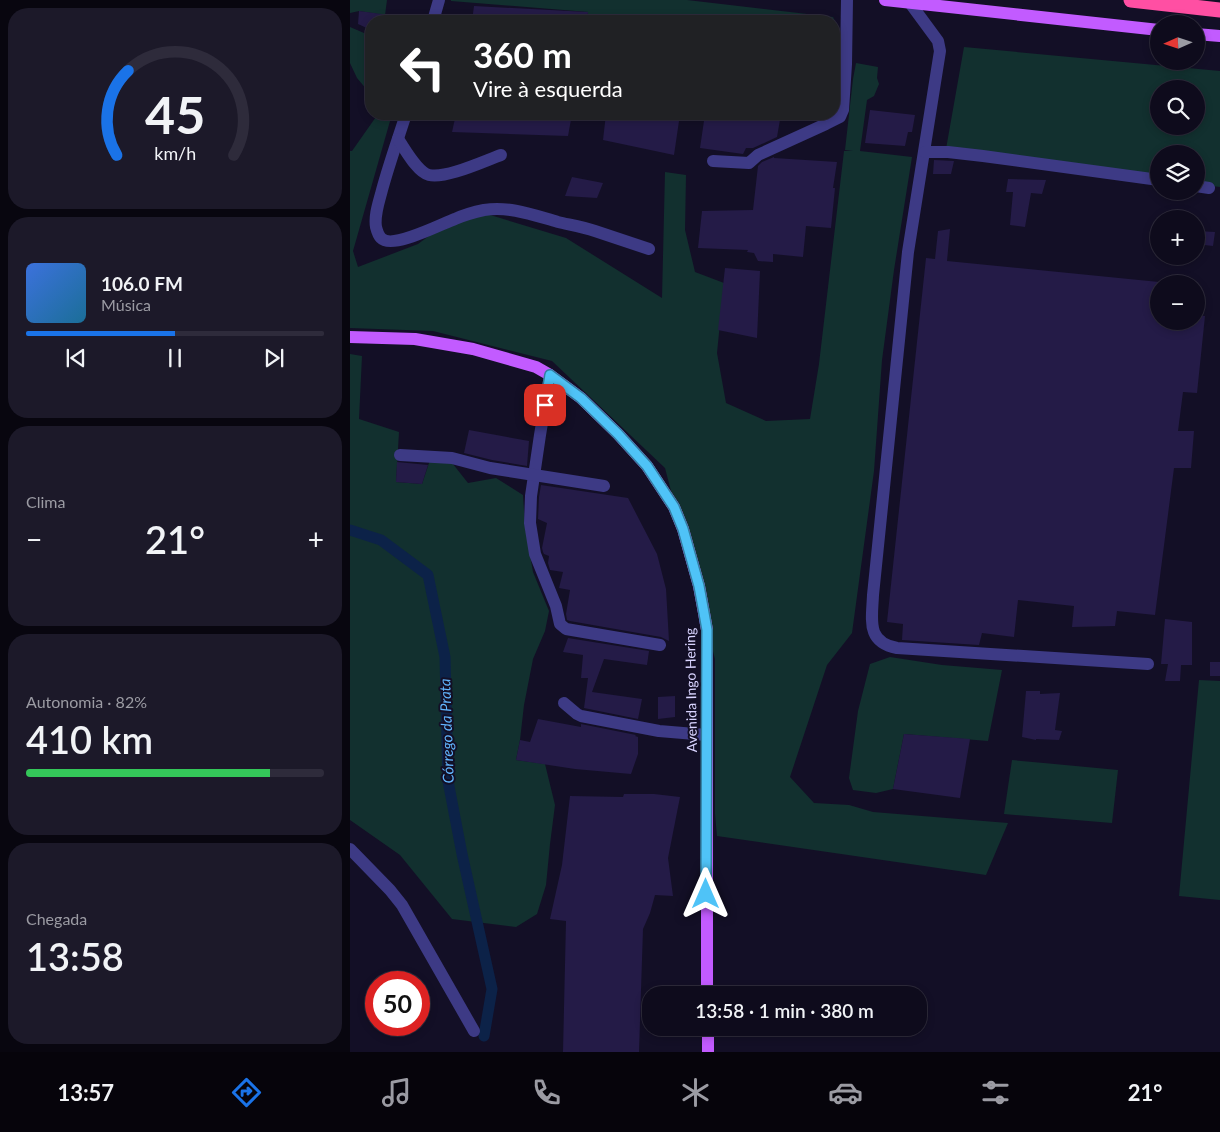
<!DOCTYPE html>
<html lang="pt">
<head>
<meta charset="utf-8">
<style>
	:root { --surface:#0e0b1c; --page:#1c1929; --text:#f1f3f6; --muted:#9b9ba3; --line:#2e2b3b; --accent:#1a73e8 }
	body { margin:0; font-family:Lato,sans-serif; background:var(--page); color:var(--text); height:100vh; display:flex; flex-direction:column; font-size:19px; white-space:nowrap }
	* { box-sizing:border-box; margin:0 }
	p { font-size:16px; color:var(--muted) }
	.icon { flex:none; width:28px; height:28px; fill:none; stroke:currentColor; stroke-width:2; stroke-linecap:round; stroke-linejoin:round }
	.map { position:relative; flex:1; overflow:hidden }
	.sheet { display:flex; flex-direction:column; gap:8px; padding:8px; background:#08060f; width:350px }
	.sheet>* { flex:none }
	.hud { position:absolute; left:15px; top:15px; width:475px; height:105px; border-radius:20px; box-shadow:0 2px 8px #0003,0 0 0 1px var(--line); background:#202124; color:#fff; overflow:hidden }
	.needle { width:32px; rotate:267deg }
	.tools { position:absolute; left:800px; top:15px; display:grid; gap:10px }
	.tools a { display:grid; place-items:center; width:55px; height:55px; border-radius:50%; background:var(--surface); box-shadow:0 2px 8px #0003,0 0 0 1px var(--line); font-size:25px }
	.speed { position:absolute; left:15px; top:971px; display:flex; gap:10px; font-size:25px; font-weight:700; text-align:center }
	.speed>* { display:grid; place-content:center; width:65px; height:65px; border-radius:50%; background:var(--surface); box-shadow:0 2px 8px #0003,0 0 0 1px var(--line); line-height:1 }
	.speed .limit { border:8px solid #d22; background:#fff; color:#111 }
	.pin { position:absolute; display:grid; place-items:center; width:42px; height:42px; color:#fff; margin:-21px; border-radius:10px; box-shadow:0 2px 8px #0006 }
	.me { position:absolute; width:55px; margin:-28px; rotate:0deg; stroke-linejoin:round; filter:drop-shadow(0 0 4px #0008) }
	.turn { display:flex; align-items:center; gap:18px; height:105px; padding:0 25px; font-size:22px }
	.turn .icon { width:65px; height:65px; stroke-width:2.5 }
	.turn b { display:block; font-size:35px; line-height:42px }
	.big { font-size:38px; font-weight:600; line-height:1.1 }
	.sheet .card { flex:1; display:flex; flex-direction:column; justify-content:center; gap:8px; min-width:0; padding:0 18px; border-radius:20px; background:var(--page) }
	.sheet .dial { align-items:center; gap:0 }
	.dial svg { height:130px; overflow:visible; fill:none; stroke:var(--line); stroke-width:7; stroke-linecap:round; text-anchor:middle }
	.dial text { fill:var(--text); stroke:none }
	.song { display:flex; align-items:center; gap:15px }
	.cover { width:60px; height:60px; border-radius:8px; background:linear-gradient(135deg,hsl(220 70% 55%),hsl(200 70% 35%)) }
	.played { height:5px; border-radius:2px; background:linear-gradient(90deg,var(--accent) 50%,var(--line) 50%) }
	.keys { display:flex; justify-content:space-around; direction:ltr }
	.heat { display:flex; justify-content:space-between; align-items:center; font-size:28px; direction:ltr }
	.charge { height:8px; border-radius:4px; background:linear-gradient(90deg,#34c759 82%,var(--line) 0) }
	.trip { position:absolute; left:292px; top:986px; width:285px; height:50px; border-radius:20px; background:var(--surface); box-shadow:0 2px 8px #0003,0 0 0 1px var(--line); font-weight:600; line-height:50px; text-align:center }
	.tabs { display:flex; height:80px; justify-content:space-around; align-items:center; background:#06040b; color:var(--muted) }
	.tabs .icon { width:35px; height:35px }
	.tabs .on { color:var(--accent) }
	.tabs b { font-size:22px; color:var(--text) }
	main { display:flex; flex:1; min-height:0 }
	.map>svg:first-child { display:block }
	.green { fill:#12302f; fill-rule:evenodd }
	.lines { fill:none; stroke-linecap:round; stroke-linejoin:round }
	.canal { stroke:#0c2248; stroke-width:11 }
	.building { fill:#241b47 }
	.minor { stroke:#3d3a85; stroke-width:12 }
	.major { stroke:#c25bff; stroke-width:12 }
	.highway { stroke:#ff4fa3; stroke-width:15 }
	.route-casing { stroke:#337fa1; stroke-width:12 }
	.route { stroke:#4fc3f7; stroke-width:9 }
	.labels { text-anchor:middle; stroke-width:4; stroke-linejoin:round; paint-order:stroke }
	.street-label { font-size:14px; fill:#d9d4ff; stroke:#130f26 }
	.water-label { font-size:15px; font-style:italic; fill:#62b6ff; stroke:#130f26 }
</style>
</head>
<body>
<main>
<section class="sheet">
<div class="card dial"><svg viewBox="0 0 100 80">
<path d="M14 69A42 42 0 1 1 86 69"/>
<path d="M14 69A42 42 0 0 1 21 17" stroke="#1a73e8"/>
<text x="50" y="56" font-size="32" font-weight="700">45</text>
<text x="50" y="72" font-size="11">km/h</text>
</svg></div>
<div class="card">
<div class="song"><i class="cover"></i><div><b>106.0 FM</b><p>Música</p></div></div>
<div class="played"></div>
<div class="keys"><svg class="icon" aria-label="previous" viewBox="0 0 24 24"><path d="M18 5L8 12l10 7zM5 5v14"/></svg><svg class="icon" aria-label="pause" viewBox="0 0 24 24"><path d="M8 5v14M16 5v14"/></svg><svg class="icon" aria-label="next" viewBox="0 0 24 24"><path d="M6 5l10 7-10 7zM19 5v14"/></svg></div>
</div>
<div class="card"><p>Clima</p>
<div class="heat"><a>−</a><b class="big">21°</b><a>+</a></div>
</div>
<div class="card"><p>Autonomia · 82%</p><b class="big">410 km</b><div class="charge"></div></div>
<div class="card"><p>Chegada</p><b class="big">13:58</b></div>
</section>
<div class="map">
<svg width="870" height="1052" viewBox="0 0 870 1052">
	<rect width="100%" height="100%" fill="#130f26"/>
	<g class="green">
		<path d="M 0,0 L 37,0 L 35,15 L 9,11 L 0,13 Z"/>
		<path d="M 101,0 L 337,0 L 483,17 L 490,31 L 488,45 L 493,70 L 489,90 L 484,87 L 484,21 L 237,21 L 238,12 L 101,1 Z"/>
		<path d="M 0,27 L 21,36 L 21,91 L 18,91 L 7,78 L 0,63 Z"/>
		<path d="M 614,47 L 870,71 L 870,187 L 846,184 L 846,154 L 809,154 L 809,179 L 596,149 ZM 809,89 L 846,89 L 846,126 L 809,126 Z"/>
		<path d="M 506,63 L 528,67 L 527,78 L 529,84 L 524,96 L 517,100 L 510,151 L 562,157 L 544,270 L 532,360 L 524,471 L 502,633 L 477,665 L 440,777 L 464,803 L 499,805 L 523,812 L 658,823 L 636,875 L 367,836 L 365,814 L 365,659 L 315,468 L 202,361 L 83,331 L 0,328 L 0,151 L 2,151 L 28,114 L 42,114 L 3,251 L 8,267 L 68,244 L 95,224 L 137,214 L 216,238 L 312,298 L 315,172 L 336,175 L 335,230 L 345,272 L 374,283 L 367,353 L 376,403 L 416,421 L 460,419 L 469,364 L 494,151 L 503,151 L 495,150 L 503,79 Z"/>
		<path d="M 0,354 L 12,356 L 9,419 L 49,432 L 46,482 L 72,484 L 80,460 L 99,459 L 118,483 L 146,478 L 173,495 L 175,526 L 183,572 L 199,611 L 195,631 L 183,659 L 174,705 L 170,740 L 166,760 L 195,764 L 205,805 L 200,844 L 196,885 L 187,914 L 166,927 L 102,919 L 50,855 L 0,820 Z"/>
		<path d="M 540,657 L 592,665 L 652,670 L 638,741 L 554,734 L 543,789 L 526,793 L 503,790 L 499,778 L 508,711 L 520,664 Z"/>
		<path d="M 849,680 L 870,681 L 870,900 L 829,896 Z"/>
		<path d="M 662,760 L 768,770 L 762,823 L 654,814 Z"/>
	</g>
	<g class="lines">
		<path class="canal" d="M 0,530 L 31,540 L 78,575 L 95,657 L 98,781 L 112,854 L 142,989 L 134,1036"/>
	</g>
	<g class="building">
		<path d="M 124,6 L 238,12 L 237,21 L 122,21 Z"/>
		<path d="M 9,11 L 46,16 L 45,21 L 21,21 L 21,30 L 8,24 Z"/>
		<path d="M 520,110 L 565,115 L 562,132 L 558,132 L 555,146 L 515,143 Z"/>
		<path d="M 106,114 L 222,114 L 218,136 L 102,132 Z"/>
		<path d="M 256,114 L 275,114 L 329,121 L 324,155 L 253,140 Z"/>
		<path d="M 355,114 L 431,114 L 427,137 L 403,148 L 396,148 L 393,154 L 350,148 Z"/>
		<path d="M 424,157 L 424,158 L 487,162 L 483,188 L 485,188 L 481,228 L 456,226 L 453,257 L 423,254 L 423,262 L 408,261 L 404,253 L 397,252 L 398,250 L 348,248 L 352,211 L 403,210 L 408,166 L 412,162 Z"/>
		<path d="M 584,160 L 604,161 L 601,174 L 583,174 Z"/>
		<path d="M 222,177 L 253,183 L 247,198 L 215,196 Z"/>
		<path d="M 658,179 L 696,180 L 692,194 L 681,193 L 675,227 L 660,225 L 663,192 L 656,192 Z"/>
		<path d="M 600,229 L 597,261 L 809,282 L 809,321 L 846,321 L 846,315 L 855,316 L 847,393 L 833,392 L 828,431 L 844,431 L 841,468 L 824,468 L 805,615 L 767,611 L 765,626 L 722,627 L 724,606 L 668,600 L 664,637 L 632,633 L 629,645 L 552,640 L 553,624 L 537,622 L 576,258 L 585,259 L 588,231 Z"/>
		<path d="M 846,231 L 865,232 L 863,246 L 846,244 Z"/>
		<path d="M 375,268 L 410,271 L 407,338 L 368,330 Z"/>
		<path d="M 119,430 L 179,441 L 177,466 L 142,460 L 114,453 Z"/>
		<path d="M 47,462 L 78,465 L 72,484 L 46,482 Z"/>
		<path d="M 191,485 L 278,498 L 307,554 L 316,589 L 319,641 L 311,637 L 220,621 L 217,620 L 216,614 L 220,590 L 209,588 L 213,572 L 200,570 L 198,563 L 199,556 L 194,554 L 193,552 L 192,548 L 197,523 L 188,519 L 189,497 Z"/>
		<path d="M 815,619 L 842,622 L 842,665 L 831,665 L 830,681 L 815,681 L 818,664 L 811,664 Z"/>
		<path d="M 218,638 L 299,651 L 297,665 L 254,659 L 242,692 L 292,699 L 288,719 L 234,708 L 238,678 L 231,678 L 233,655 L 213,652 Z"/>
		<rect x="860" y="662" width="10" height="14"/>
		<path d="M 676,691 L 690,691 L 690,694 L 710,693 L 705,730 L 712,731 L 709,740 L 686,739 L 686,740 L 672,737 Z"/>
		<path d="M 325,696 L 325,717 L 308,719 L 308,697 Z"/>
		<path d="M 188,719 L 231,727 L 231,724 L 286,735 L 285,736 L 288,737 L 288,754 L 281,774 L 225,769 L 166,760 L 170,740 L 180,742 Z"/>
		<path d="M 554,734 L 620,739 L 610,798 L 543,789 Z"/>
		<path d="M 274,794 L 304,794 L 330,797 L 318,858 L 323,896 L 305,895 L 300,913 L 293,929 L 289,1052 L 213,1052 L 216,921 L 200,919 L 212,865 L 220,796 L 273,797 Z"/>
	</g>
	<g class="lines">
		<g class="minor">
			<path d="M 560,3 L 588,41 L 590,51 L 558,252 L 523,595 C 522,620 516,642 547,648 L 798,664"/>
			<path d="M 83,21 L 89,0"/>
			<path d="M 56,114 C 48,139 39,164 32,190 C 29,202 24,215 26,227 C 27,231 28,235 31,238 C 42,250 91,224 105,219 C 114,215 124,212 134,210 C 160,206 183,215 208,222 C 221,225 233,227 245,231 C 263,237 281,243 299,249"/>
			<path d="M 48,139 C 55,149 67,172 79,175 C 96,179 134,161 151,155"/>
			<path d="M 575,152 L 598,152 L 633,156 L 809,180"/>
			<path d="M 363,161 L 399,163 L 408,155 L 476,124 L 490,117 L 493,110 L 496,64 L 497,0"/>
			<path d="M 846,186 L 859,188"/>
			<path d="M 200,375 L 190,435 L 181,496 L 180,523 L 185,554 L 206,606 L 210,624 L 216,629 L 310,645"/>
			<path d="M 50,455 L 102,458 L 140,468 L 254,486"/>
			<path d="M 214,703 L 227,714 L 231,716 L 309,731 L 357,735"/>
			<path d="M 0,849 L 40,890 L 52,905 L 124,1031"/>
		</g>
		<g class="major">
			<path d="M 535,0 L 809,30"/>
			<path d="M 846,34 L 870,36"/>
			<path d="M 0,337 L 65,339 L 123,349 L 186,367 L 200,375 L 231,398 L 268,434 L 297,466 L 324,507 L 333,529 L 349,586 L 354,613 L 357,630 L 357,995"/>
			<path d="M 358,1052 L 358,1028"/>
		</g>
		<path class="highway" d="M 781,0 L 870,10"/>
	</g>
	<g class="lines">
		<g class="route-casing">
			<path id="route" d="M 195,405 L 200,375 L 231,398 L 268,434 L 297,466 L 324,507 L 333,529 L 349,586 L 354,613 L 357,630 L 356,894"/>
		</g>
		<use href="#route" class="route"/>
	</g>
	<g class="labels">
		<g class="street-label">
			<text transform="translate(341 690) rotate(-91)" y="5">Avenida Ingo Hering</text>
		</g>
		<g class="water-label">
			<text transform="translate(97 731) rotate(-92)" y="5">Córrego da Prata</text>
		</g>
	</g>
</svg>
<div class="tools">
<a><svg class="needle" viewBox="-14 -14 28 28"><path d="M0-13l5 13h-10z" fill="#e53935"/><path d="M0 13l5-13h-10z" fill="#9b9ba3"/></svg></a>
<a><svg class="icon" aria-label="search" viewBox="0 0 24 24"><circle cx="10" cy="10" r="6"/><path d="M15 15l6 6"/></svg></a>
<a><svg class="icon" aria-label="layers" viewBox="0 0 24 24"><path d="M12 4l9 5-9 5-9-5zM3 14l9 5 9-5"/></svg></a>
<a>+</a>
<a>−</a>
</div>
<div class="speed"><div class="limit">50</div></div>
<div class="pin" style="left:195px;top:405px;background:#d93025"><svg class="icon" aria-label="arrive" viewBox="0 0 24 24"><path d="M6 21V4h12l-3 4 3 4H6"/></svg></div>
<svg class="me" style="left:356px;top:894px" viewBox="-20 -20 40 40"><path d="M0-17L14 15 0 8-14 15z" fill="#4fc3f7" stroke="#fff" stroke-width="4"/></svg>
<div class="trip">13:58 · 1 min · 380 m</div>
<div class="hud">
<div class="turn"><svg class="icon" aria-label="left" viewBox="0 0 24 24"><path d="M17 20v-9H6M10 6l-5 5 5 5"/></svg><div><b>360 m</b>Vire à esquerda</div></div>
</div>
</div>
</main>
<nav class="tabs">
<b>13:57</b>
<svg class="icon on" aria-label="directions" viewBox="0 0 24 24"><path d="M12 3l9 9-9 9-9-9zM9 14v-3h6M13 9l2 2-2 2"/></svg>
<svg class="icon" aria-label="music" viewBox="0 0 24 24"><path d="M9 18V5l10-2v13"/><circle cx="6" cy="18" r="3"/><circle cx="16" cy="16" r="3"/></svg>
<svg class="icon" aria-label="phone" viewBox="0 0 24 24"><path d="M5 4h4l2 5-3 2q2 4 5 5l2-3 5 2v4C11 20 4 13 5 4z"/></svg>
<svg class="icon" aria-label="climate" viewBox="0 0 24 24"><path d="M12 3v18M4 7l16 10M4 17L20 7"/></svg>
<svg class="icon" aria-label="car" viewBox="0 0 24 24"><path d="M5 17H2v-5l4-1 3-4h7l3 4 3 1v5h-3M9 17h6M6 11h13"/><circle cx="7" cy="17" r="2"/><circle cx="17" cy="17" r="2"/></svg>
<svg class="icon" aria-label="filters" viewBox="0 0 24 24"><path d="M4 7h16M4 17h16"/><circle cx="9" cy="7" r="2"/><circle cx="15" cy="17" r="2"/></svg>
<b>21°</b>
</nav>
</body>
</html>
